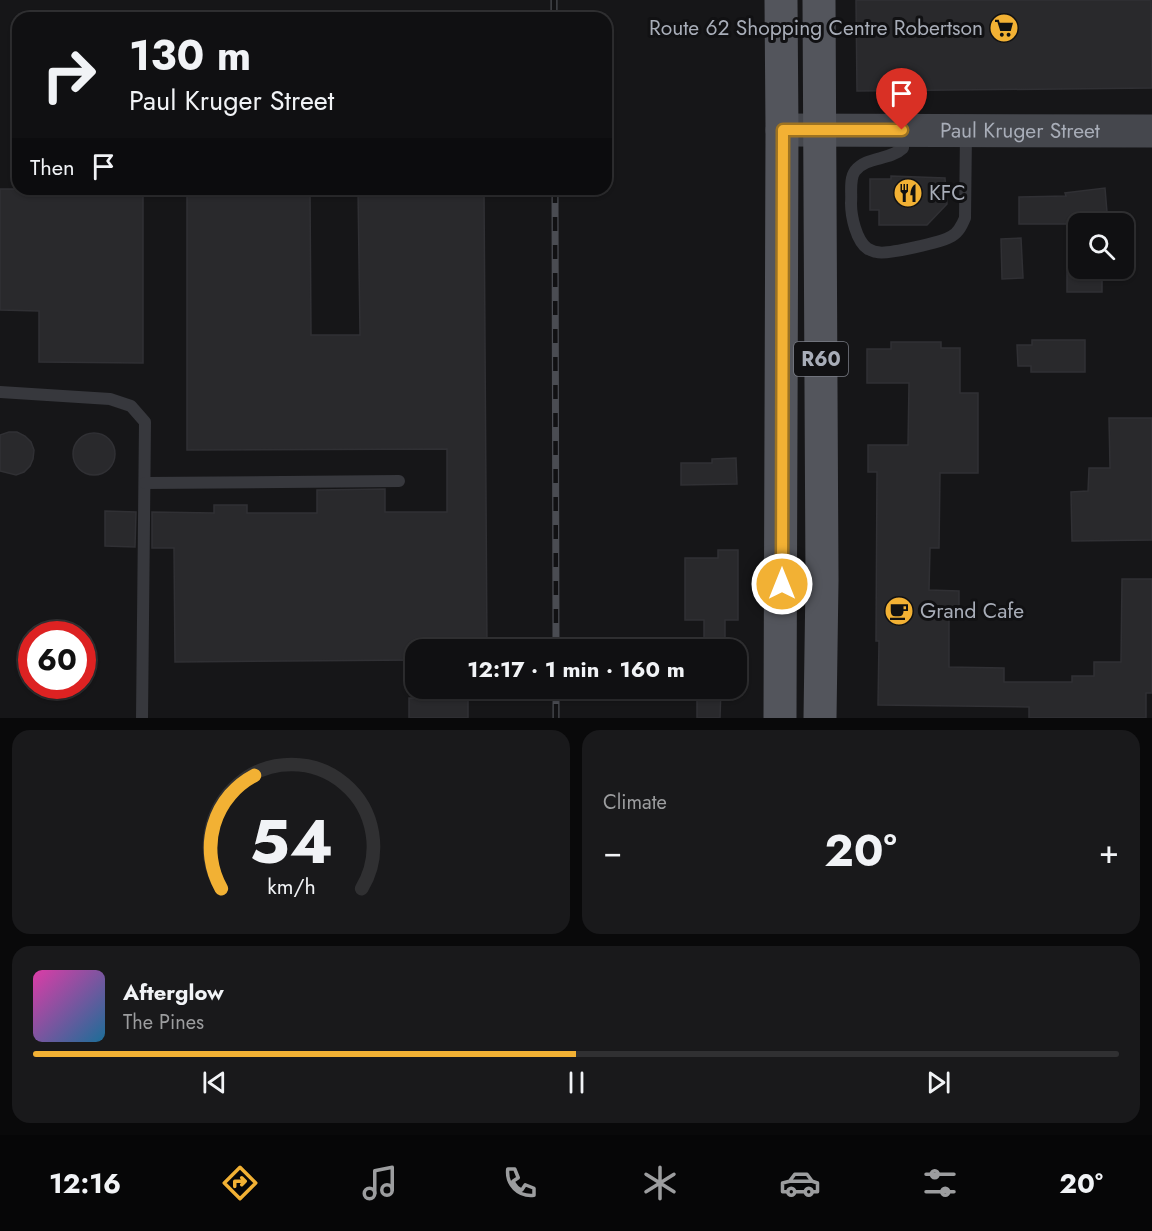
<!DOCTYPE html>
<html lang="en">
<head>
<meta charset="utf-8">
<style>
	:root { --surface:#101012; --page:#19191b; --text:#f1f3f6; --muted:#9c9d9f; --line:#303032; --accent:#f2b134 }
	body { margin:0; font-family:Jost,sans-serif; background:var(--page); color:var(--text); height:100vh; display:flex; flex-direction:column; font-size:22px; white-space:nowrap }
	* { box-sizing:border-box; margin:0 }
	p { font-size:20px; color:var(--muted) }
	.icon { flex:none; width:33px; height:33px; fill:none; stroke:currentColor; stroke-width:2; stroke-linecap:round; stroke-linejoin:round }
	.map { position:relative; height:718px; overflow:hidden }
	.sheet { display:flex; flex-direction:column; gap:12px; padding:12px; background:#09090a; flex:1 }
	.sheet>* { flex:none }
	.banner { position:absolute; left:12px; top:12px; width:600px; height:183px; border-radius:18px; box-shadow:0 2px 4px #0004,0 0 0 2px var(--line); background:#101012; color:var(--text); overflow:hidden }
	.fabs { position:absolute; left:1068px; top:213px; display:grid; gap:12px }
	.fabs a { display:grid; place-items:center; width:66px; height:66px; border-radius:12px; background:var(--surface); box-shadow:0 2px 4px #0004,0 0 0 2px var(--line); font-size:30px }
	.speed { position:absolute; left:18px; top:621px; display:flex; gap:12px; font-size:30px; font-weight:700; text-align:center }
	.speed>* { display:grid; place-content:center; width:78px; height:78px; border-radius:50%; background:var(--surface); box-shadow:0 2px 4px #0004,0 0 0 2px var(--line); line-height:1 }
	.speed .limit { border:9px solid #d22; background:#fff; color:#111 }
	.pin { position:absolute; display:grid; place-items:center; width:51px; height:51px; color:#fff; margin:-62px -26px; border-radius:50% 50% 50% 0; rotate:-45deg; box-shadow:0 0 6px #0007 }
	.pin .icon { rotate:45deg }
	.me { position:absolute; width:66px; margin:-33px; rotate:0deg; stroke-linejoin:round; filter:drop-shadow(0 0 4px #0008) }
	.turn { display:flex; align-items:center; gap:21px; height:126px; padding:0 18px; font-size:27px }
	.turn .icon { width:78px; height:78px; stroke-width:2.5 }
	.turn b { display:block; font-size:42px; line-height:51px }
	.then { display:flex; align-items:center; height:57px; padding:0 18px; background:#0003; gap:12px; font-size:22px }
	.big { font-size:45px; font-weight:700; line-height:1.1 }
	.sheet .tile { flex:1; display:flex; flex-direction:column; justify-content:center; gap:9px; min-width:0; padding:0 21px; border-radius:18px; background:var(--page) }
	.sheet .dial { align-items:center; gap:0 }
	.dial svg { height:156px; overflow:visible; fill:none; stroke:var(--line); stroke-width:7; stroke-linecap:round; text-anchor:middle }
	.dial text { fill:var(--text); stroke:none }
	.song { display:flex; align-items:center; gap:18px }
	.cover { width:72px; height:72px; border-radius:9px; background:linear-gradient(135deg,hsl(320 70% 55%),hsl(200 70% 35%)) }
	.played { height:6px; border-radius:3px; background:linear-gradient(90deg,var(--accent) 50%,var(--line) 50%) }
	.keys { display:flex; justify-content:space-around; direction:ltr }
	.heat { display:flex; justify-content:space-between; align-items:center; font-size:33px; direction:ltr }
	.sheet .tiles { flex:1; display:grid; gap:12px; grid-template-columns:1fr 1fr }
	.tile:last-child { grid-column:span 2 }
	.trip { position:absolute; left:405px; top:639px; width:342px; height:60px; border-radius:18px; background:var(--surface); box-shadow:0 2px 4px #0004,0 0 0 2px var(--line); font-weight:700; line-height:60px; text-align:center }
	.dock { display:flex; height:96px; justify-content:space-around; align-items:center; background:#060607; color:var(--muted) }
	.dock .icon { width:42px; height:42px }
	.dock .on { color:var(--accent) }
	.dock b { font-size:27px; color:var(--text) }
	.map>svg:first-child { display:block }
	.building { fill:#29292c; stroke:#303034; stroke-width:1.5 }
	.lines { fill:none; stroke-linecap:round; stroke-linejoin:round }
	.lane { stroke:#37383d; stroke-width:12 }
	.secondary { stroke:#45474d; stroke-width:33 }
	.primary { stroke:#53555c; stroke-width:33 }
	.rail-casing { stroke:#4a4c52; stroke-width:7 }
	.rail { stroke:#111113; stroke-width:4.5; stroke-dasharray:14; stroke-linecap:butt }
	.route-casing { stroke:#9d7322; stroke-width:15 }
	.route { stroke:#f2b134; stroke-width:10 }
	.labels { text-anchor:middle; stroke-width:6; stroke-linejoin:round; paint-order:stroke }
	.shield { fill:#111113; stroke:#7b7e86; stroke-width:1.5 }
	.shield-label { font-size:20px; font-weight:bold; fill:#a8adb8 }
	.poi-label { font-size:21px; fill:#a8adb8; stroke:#111113; text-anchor:start }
	.street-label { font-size:21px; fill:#a8adb8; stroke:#111113 }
</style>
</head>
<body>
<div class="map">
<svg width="1152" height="718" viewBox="0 0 1152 718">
	<rect width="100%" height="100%" fill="#161618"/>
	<g class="building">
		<path d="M 856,0 L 1151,0 L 1152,88 L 857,91 Z"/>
		<path d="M 891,176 L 945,178 L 947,204 L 927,225 L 879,225 L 879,210 L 870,210 L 870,179 L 891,179 Z"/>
		<path d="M 1105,188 L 1108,224 L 1019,224 L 1019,197 L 1066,196 L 1065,193 Z"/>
		<path d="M 0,189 L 143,189 L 143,363 L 39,362 L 39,311 L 0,310 Z"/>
		<path d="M 187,189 L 310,189 L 311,335 L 360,335 L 358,189 L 484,189 L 487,650 L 416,650 L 416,660 L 175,662 L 174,548 L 152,548 L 152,512 L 214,513 L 214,505 L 247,505 L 247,513 L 317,513 L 317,490 L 385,489 L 385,512 L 447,512 L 447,449 L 187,450 Z"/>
		<path d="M 1021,238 L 1023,278 L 1002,279 L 1001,239 Z"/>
		<rect x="1067" y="268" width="35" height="24"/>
		<path d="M 1032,340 L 1085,340 L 1085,372 L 1031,372 L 1031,366 L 1018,366 L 1017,345 L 1032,345 Z"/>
		<path d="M 891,342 L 941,342 L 941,348 L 960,348 L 960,393 L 978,393 L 978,473 L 940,473 L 939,548 L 930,548 L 929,590 L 959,591 L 959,611 L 949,611 L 949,667 L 1004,668 L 1004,682 L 1072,682 L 1072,676 L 1094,676 L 1094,662 L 1121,662 L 1122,579 L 1152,579 L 1152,693 L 1146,693 L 1146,718 L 1029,718 L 1029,707 L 878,705 L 879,641 L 876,641 L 877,472 L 868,472 L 868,445 L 908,445 L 909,383 L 867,383 L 867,349 L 891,349 Z"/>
		<path d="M 1109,418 L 1152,418 L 1152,540 L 1072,541 L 1071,492 L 1088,491 L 1089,468 L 1110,468 Z"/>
		<path d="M 9,432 L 17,432 L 25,436 L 31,442 L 34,450 L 33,459 L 30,466 L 24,472 L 16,475 L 0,471 L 0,435 Z"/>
		<circle cx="94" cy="454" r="21"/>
		<path d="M 736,458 L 737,484 L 681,485 L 681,463 L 712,463 L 712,459 Z"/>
		<path d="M 105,511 L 136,512 L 135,547 L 105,546 Z"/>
		<path d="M 718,550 L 738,550 L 738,620 L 725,620 L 725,650 L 704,650 L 704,620 L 685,620 L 685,558 L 718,558 Z"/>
		<path d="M 697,688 L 721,688 L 720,718 L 697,718 Z"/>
		<path d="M 409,698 L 468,699 L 468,718 L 409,718 Z"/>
	</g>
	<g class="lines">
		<g class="lane">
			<path d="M 902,130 L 903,148 C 889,161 867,156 855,171 C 849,179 852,194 851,203 C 851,216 856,241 868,249 C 871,250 874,252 877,252 C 886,255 943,242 952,236 C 959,232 962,225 965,218 L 966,133"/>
			<path d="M 0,392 L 110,399 L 131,406 L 145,422 L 142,718"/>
			<path d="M 145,483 L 399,481"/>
		</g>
		<path class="secondary" id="s1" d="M 782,130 L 1152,131"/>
		<g class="primary">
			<path d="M 819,0 L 822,581 L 820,718"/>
			<path d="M 780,718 L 782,130 L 781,0"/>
		</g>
		<g class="rail-casing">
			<g id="rail">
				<path d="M 554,0 L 554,18"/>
				<path d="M 555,189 L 556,650"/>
				<path d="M 556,718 L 556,688"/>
			</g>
		</g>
		<use href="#rail" class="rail"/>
	</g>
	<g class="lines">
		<g class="route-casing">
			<path id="route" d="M 782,584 L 783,130 L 902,130"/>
		</g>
		<use href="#route" class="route"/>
	</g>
	<defs>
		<g id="supermarket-disc" transform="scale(1.5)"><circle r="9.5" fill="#f2b134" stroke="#111113"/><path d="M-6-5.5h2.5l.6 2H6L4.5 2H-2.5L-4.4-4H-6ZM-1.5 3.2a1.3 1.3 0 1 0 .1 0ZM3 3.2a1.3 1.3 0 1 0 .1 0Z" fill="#111"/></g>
		<g id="restaurant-disc" transform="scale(1.5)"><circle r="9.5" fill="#f2b134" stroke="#111113"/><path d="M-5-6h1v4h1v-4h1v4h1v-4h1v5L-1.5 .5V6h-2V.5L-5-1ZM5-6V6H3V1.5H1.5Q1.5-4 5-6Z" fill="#111"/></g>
		<g id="cafe-disc" transform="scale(1.5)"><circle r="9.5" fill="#f2b134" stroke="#111113"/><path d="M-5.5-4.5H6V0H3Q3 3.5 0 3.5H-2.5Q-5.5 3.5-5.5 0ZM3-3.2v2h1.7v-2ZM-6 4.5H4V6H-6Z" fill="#111"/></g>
	</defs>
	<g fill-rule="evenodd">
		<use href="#supermarket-disc" x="1004" y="28"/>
		<use href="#restaurant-disc" x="908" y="193"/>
		<use href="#cafe-disc" x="899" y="611"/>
	</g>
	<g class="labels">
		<rect class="shield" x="794" y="342" width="54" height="34" rx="4.5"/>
		<g class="shield-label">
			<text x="821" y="366">R60</text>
		</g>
		<g class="poi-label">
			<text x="983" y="35" text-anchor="end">Route 62 Shopping Centre Robertson</text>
			<text x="929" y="200">KFC</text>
			<text x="920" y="618">Grand Cafe</text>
		</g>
		<g class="street-label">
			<text dy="7" stroke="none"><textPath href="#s1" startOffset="238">Paul Kruger Street</textPath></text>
		</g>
	</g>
</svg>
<div class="fabs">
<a><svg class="icon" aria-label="search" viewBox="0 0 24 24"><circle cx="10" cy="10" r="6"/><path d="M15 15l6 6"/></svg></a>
</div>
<div class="speed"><div class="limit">60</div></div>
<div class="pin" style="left:902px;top:130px;background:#d93025"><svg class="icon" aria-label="arrive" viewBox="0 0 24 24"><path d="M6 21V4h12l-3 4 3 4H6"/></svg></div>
<svg class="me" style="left:782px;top:584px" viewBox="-20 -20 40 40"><circle r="17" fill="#f2b134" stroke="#fff" stroke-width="3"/><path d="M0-11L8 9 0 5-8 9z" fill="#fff"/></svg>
<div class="trip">12:17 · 1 min · 160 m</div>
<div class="banner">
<div class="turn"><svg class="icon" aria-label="right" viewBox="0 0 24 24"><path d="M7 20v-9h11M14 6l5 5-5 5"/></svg><div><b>130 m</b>Paul Kruger Street</div></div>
<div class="then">Then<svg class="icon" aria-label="arrive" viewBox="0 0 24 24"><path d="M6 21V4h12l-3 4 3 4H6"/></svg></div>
</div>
</div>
<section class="sheet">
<div class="tiles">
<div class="tile dial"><svg viewBox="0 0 100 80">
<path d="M14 69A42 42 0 1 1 86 69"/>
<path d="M14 69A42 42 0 0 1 31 11" stroke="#f2b134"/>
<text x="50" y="56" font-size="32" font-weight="700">54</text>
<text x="50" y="72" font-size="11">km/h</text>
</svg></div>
<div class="tile"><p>Climate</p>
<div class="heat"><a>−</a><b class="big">20°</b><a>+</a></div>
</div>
<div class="tile">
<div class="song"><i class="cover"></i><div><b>Afterglow</b><p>The Pines</p></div></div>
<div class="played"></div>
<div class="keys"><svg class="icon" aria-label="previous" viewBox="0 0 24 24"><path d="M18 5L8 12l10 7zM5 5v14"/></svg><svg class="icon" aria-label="pause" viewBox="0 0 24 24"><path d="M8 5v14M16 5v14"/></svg><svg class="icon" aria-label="next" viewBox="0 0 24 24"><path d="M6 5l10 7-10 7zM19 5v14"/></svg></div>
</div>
</div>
</section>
<nav class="dock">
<b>12:16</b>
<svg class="icon on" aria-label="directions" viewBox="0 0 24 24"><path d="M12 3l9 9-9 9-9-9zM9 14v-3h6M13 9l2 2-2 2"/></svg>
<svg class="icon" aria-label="music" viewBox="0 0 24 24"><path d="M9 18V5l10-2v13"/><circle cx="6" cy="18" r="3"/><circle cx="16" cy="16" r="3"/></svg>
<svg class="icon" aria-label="phone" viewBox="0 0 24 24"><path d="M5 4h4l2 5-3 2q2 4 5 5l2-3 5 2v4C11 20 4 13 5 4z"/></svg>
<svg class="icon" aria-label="climate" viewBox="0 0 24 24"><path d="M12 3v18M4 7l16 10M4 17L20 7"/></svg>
<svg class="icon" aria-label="car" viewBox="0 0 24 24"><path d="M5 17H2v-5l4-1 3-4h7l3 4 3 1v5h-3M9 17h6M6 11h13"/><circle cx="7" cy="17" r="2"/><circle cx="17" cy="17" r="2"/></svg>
<svg class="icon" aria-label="filters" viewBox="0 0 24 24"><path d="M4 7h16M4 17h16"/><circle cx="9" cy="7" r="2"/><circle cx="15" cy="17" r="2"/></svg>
<b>20°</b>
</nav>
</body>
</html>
